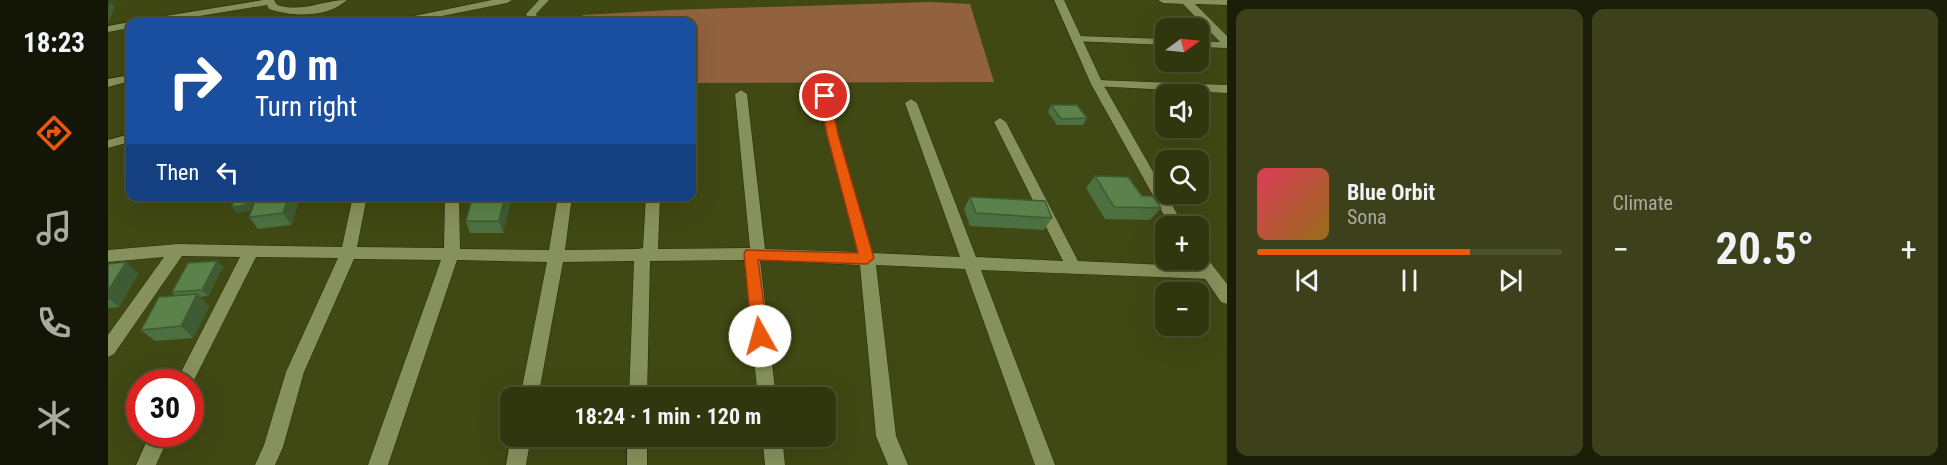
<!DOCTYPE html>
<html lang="en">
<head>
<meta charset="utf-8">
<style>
	:root { --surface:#30360e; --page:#3c411c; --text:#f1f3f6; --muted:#a8ab9e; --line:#4b502e; --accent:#ea580c }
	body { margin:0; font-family:"Roboto Condensed",sans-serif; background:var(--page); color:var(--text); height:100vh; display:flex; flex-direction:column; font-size:22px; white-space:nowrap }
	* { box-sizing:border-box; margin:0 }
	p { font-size:20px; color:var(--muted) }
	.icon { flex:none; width:33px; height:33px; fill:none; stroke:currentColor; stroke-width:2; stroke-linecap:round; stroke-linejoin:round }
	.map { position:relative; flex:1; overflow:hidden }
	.panel { display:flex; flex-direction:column; gap:9px; padding:9px; background:#1a1e08; width:720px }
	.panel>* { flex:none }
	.guide { position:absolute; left:18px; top:18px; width:570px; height:183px; border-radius:12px; box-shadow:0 6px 24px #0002,0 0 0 2px var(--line); background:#1a4fa0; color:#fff; overflow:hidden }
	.needle { width:39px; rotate:75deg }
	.buttons { position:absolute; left:1047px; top:18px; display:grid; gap:12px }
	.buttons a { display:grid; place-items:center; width:54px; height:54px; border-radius:12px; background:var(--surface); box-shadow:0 6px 24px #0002,0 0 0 2px var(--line); font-size:30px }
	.speed { position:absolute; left:18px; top:369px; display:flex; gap:12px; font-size:30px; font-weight:700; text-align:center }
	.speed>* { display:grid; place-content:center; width:78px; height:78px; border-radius:50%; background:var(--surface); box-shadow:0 6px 24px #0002,0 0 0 2px var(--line); line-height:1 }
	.speed .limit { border:9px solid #d22; background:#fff; color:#111 }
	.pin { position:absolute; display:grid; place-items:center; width:51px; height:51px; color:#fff; margin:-26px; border:3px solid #fff; border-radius:50%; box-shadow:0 2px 6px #0007 }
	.me { position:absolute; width:66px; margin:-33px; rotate:353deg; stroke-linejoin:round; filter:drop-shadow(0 0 4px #0008) }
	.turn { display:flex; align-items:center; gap:21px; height:126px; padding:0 30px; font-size:27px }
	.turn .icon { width:78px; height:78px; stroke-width:2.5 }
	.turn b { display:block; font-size:42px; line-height:51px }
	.then { display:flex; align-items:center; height:57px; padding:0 30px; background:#0003; gap:12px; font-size:22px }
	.big { font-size:45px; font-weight:700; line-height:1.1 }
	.panel .widget { flex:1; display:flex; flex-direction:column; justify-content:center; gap:9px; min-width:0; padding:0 21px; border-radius:12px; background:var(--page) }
	.song { display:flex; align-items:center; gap:18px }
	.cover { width:72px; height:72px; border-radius:9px; background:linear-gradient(135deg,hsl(350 70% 55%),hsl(40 70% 35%)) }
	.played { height:6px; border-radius:3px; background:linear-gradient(90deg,var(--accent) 70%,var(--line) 70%) }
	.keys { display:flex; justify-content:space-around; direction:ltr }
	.heat { display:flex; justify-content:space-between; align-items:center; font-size:33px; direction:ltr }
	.panel .tiles { flex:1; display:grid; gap:9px; grid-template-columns:repeat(2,1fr) }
	.trip { position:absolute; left:392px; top:387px; width:336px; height:60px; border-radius:12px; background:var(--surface); box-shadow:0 6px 24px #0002,0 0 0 2px var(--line); font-weight:700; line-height:60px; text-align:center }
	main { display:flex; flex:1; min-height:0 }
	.tab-bar { display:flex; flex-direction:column; width:108px; justify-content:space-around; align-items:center; background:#131606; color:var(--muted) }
	.tab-bar .icon { width:42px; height:42px }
	.tab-bar .on { color:var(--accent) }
	.tab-bar b { font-size:27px; color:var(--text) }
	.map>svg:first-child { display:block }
	.green { fill:#92623e }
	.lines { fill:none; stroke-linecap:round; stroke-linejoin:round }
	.minor-casing { stroke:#272d05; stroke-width:1 }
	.secondary-casing { stroke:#272d05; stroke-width:1 }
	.minor { fill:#87915c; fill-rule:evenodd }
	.secondary { fill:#87915c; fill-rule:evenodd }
	.wall { fill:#4d7040 }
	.shaded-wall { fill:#3f5b34 }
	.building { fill:#5a824a; stroke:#3f5b34; stroke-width:1.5 }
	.route { fill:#ea580c; stroke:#983908; stroke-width:1.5 }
</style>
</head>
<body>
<main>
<nav class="tab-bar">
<b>18:23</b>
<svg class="icon on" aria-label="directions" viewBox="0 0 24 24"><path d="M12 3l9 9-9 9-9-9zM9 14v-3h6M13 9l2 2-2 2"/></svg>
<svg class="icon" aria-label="music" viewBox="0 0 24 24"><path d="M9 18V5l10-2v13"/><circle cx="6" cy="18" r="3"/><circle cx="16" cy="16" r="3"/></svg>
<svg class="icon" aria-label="phone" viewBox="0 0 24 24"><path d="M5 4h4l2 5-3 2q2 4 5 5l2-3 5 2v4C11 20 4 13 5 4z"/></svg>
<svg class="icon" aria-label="climate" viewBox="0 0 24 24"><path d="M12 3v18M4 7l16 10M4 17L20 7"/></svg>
</nav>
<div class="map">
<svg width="1119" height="465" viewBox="0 0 1119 465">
	<rect width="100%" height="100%" fill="#404813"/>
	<path class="green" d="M 823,2 L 862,4 L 886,82 L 584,83 L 584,22 L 478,22 L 474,15 L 562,10 Z"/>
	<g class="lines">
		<g class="minor-casing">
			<g id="minor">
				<path d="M 155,0 L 166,0 L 169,5 C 195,13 214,0 239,0 C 219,18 185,17 161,9 L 159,5 L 55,22 L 34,22 L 39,19 Z"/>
				<path d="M 384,0 L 404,0 L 399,3 L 304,22 L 286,22 L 291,19 Z"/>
				<path d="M 431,0 L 441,0 L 428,14 L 432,22 L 422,22 L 418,14 Z"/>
				<path d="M 1050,0 L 1119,0 L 1119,5 L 1087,4 L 1119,36 L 1119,48 L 1090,47 L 1090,41 L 1112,42 L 1075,4 L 1055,3 Z"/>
				<path d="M 22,22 L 25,22 L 22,22 L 22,28 L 0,32 L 0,26 Z"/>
				<path d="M 969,36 L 1058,39 L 1058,45 L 965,41 L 965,37 Z"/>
				<path d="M 22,75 L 22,81 L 0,87 L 0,79 Z"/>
				<path d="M 989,80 L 1119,85 L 1119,93 L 985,86 L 983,84 Z"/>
				<path d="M 633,90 L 639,94 L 657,249 L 750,252 L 718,134 L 711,96 L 717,92 L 723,96 L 730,134 L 765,253 L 852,257 L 797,103 L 803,99 L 809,103 L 868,257 L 955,261 L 886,122 L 892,118 L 898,122 L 970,261 L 1101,267 L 1107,269 L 1109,273 L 1107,277 L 1101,279 L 873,270 L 947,465 L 927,465 L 857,269 L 768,265 L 788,436 L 800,465 L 780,465 L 768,436 L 752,265 L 652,260 L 668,398 L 650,398 L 636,260 L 542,261 L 539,398 L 521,398 L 526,261 L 455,262 L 430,398 L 412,398 L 439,262 L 349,260 L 280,465 L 260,465 L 333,260 L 246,259 L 196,372 L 175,447 L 167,465 L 147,465 L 156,445 L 178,372 L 230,258 L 148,257 L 82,388 L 82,382 L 68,382 L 132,257 L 74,256 L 6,354 L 0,357 L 0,335 L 56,257 L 0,262 L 0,250 L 70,244 L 234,247 L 245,196 L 259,196 L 249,247 L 336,248 L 337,196 L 351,196 L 352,249 L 441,250 L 450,196 L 464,196 L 457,250 L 530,249 L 535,248 L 538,196 L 552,196 L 550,249 L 642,248 L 627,94 Z"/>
				<path d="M 22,134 L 22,142 L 0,148 L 0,140 Z"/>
				<path d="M 42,434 L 62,434 L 48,465 L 28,465 Z"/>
				<path d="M 403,436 L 423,436 L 418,465 L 398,465 Z"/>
				<rect x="519" y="436" width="20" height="29"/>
				<path d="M 654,436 L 674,436 L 677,465 L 657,465 Z"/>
			</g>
		</g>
		<g class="secondary-casing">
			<g id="secondary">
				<path d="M 946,0 L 956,0 L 995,84 L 1076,226 L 1062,226 L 983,84 Z"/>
				<path d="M 1090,251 L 1095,253 L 1119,284 L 1119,304 L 1113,302 L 1085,261 L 1084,260 L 1090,260 Z"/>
			</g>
		</g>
		<use href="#minor" class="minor"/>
		<use href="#secondary" class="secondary"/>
	</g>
	<g class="wall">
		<path d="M 943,105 L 979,118 L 975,125 L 949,125 L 940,112 Z"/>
		<path d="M 987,176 L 1034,196 L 1053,208 L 1042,220 L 997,219 L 978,188 Z"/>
		<path d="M 149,196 L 190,196 L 192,199 L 183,225 L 150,229 L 141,217 Z"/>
		<path d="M 473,196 L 503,196 L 503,201 L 474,203 Z"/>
		<path d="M 862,197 L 944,218 L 936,230 L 862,226 L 856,209 Z"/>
		<path d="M 403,201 L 395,233 L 362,233 L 358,221 Z"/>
		<path d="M 109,261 L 115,267 L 100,296 L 92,297 L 101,306 L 85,338 L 47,341 L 33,330 L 67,296 L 64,292 Z"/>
		<path d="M 18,262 L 30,274 L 11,307 L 0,308 L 0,264 Z"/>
	</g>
	<g class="shaded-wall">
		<path d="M 2,1 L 7,7 L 0,23 L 0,7 Z"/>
		<path d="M 139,196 L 146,196 L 142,211 L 129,213 L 124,207 Z"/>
		<path d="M 181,196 L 190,196 L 192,199 L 183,225 L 175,213 Z"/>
		<path d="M 397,196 L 401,196 L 403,201 L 395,233 L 391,221 Z"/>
		<path d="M 109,261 L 115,267 L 100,296 L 94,290 Z"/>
		<path d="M 18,262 L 30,274 L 11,307 L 0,298 L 0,291 Z"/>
		<path d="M 89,294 L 101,306 L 85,338 L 73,326 Z"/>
	</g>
	<g class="building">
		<path d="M 943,105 L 969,105 L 979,118 L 953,119 Z"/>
		<path d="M 987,176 L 1020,177 L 1034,196 L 1045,196 L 1053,208 L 1006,207 Z"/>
		<path d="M 127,196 L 139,196 L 137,205 L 124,207 Z"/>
		<path d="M 149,196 L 181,196 L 175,213 L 141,217 Z"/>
		<path d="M 365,196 L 397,196 L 391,221 L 358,221 Z"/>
		<path d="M 862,197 L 937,201 L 944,218 L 868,213 Z"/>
		<path d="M 109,261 L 94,290 L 64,292 L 80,263 Z"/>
		<path d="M 18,262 L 0,291 L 0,264 Z"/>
		<path d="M 89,294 L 73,326 L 33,330 L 51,297 Z"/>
	</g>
	<path class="route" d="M 717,92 L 722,96 L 730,134 L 766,258 L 759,264 L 650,260 L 660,336 L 658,341 L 652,343 L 647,341 L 644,336 L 636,254 L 638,250 L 750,253 L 719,134 L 711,96 Z"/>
</svg>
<div class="buttons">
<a><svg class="needle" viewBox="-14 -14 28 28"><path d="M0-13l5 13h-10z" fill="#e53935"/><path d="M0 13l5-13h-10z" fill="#a8ab9e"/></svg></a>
<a><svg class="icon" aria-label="sound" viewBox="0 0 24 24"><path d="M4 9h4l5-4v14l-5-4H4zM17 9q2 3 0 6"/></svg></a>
<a><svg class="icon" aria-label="search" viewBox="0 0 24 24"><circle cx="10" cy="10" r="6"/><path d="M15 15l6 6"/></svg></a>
<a>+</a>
<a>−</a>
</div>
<div class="speed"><div class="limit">30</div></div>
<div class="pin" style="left:717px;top:96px;background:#d93025"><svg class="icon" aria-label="arrive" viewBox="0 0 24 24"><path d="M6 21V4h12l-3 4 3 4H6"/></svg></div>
<svg class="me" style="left:652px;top:336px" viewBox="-20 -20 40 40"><circle r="19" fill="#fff"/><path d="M0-13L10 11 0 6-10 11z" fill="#ea580c"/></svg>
<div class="trip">18:24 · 1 min · 120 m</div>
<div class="guide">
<div class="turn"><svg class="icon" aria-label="right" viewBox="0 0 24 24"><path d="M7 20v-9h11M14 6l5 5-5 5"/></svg><div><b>20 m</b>Turn right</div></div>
<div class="then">Then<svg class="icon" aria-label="left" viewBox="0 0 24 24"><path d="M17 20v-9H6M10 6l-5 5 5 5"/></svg></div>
</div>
</div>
<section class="panel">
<div class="tiles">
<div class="widget">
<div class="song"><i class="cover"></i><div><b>Blue Orbit</b><p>Sona</p></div></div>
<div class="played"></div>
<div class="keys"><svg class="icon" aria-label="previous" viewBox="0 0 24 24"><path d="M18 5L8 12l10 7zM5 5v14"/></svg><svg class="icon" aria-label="pause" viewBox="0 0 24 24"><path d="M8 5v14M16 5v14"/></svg><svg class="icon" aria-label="next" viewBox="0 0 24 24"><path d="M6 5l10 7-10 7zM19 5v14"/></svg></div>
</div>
<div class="widget"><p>Climate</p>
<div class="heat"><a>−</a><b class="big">20.5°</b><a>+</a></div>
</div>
</div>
</section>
</main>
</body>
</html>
